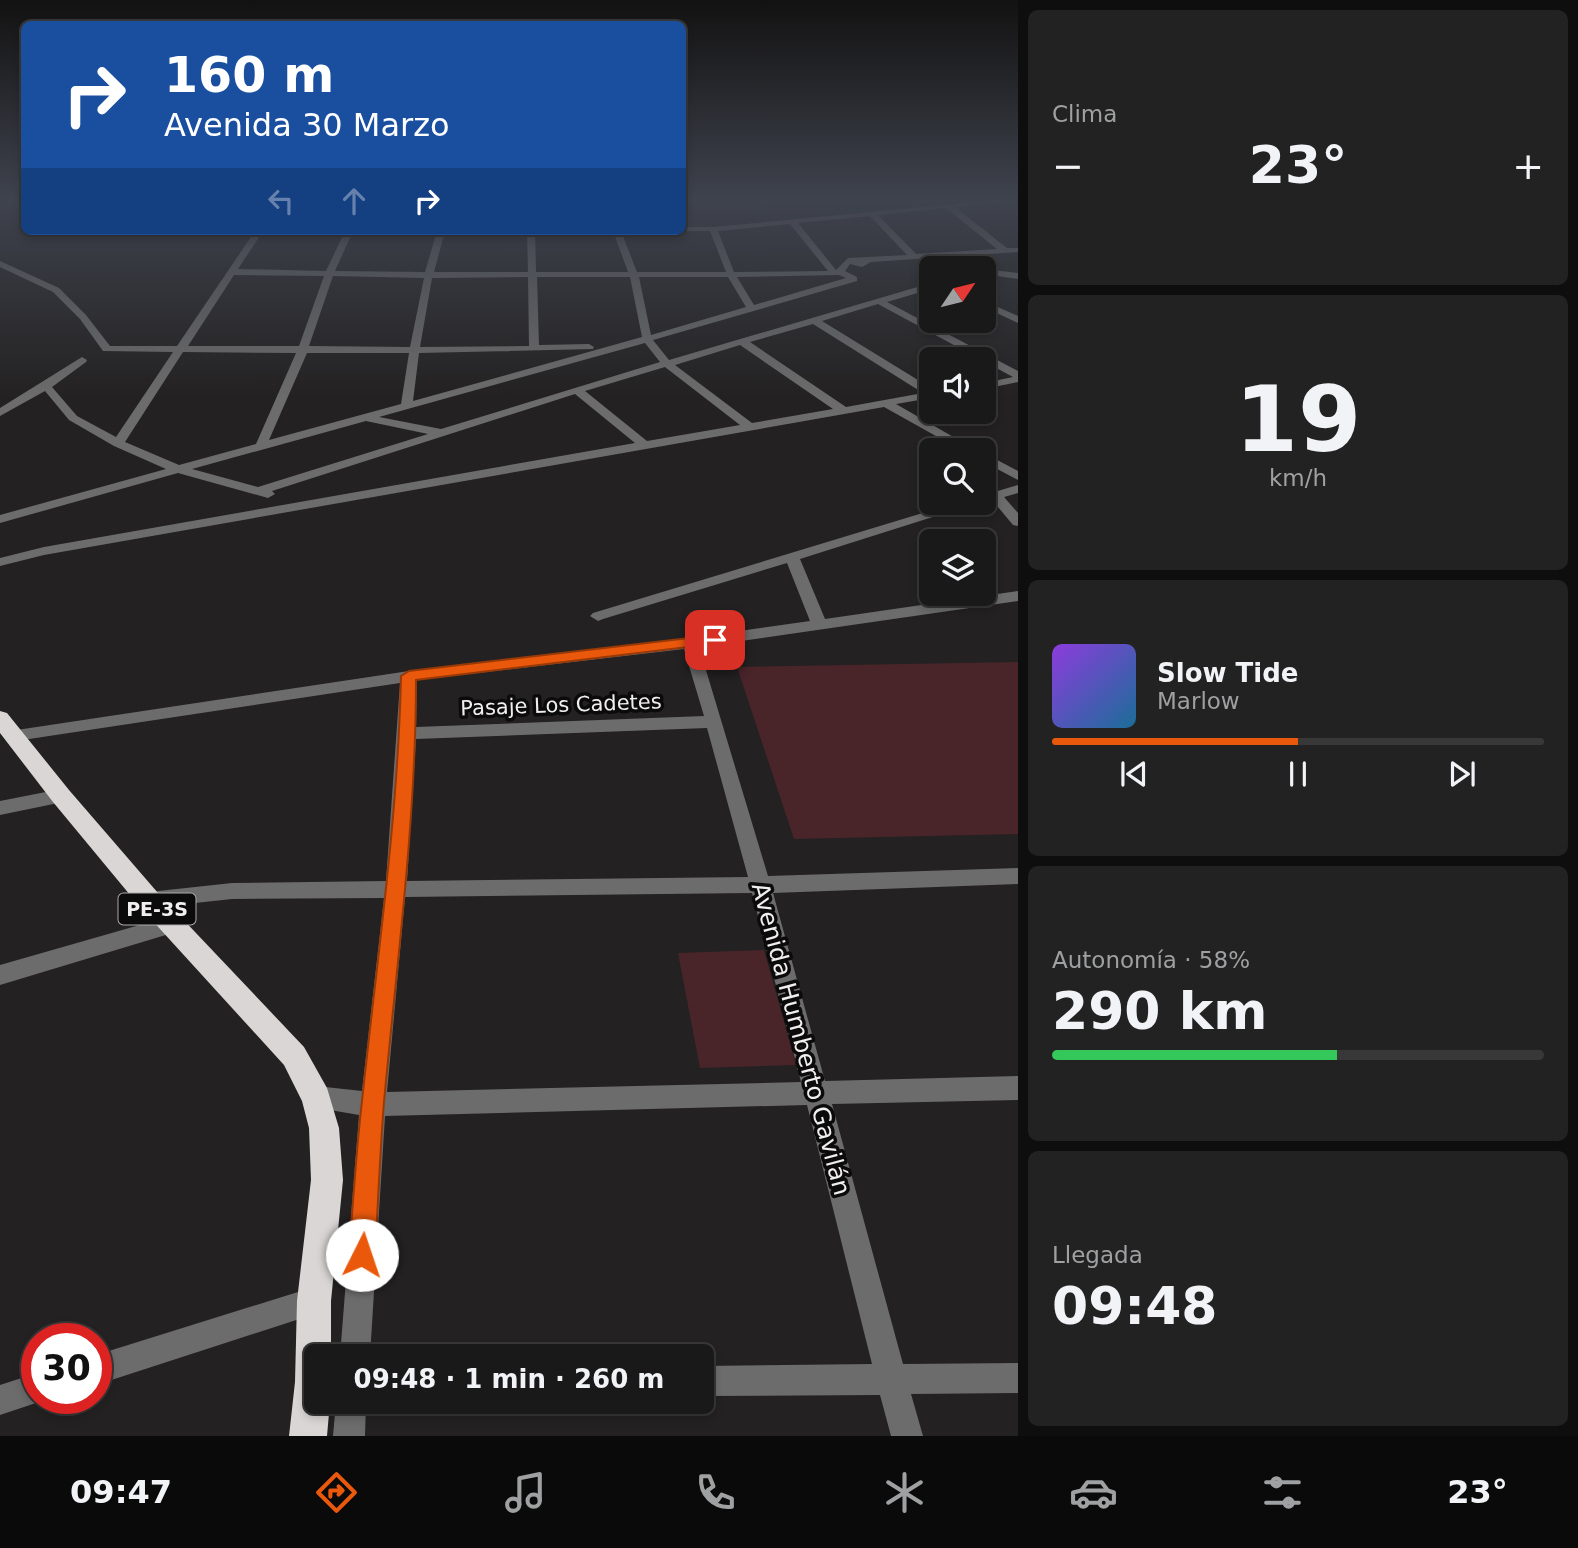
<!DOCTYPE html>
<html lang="es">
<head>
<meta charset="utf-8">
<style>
	:root { --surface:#1a1919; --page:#232222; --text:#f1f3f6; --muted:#9fa0a2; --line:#383838; --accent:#ea580c }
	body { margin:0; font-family:"DejaVu Sans",sans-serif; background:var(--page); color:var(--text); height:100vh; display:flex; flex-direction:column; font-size:26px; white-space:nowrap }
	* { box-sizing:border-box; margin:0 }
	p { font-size:23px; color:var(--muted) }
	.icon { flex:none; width:38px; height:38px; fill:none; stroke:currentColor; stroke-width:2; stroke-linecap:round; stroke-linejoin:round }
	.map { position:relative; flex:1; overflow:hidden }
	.panel { display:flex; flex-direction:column; gap:10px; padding:10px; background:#0e0e0e; width:560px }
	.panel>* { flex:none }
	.banner { position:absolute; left:21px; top:21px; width:665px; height:214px; border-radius:10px; box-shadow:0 4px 10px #0003,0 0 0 2px var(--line); background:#1a4fa0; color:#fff; overflow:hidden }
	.needle { width:46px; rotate:55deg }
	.fabs { position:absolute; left:919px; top:256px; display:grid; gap:14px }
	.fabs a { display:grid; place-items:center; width:77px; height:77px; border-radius:10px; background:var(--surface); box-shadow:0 4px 10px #0003,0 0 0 2px var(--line); font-size:35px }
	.speed { position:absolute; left:21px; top:1323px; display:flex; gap:14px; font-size:35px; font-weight:700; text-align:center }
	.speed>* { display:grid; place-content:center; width:91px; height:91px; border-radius:50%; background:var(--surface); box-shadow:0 4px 10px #0003,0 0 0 2px var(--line); line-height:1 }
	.speed .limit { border:10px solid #d22; background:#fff; color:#111 }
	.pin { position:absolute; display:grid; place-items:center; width:60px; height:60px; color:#fff; margin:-30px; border-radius:14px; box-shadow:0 4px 10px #0006 }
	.me { position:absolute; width:77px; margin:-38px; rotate:4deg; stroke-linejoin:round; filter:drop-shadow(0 0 5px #0008) }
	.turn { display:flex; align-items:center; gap:24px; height:147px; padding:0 28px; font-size:32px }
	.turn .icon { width:91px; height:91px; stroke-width:2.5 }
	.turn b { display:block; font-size:49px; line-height:60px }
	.lanes { display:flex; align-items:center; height:66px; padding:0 28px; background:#0003; justify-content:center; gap:35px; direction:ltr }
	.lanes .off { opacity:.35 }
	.big { font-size:52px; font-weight:600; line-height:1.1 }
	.panel .card { flex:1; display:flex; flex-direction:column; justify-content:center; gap:10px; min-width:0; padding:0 24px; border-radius:10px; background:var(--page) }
	.panel .dial { align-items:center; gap:0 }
	.dial b { font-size:91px; line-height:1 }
	.song { display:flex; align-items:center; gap:21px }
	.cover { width:84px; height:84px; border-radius:10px; background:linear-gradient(135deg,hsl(270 70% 55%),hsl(200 70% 35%)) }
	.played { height:7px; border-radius:4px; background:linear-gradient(90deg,var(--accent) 50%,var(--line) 50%) }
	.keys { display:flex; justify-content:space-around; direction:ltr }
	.heat { display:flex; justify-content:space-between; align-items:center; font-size:38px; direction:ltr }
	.charge { height:10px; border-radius:5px; background:linear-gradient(90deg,#34c759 58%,var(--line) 0) }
	.trip { position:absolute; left:304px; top:1344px; width:410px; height:70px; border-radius:10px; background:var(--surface); box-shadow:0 4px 10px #0003,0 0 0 2px var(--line); font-weight:600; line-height:70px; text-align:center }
	.tabs { display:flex; height:112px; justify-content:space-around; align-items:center; background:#0a0a0a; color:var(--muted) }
	.tabs .icon { width:49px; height:49px }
	.tabs .on { color:var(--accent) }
	.tabs b { font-size:32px; color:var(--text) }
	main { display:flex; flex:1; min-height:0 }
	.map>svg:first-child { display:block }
	.green { fill:#49252a }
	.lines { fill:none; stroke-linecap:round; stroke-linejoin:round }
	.minor { fill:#6d6c6c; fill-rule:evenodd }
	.highway { fill:#dad6d6; fill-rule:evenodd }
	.route { fill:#ea580c; stroke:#983908; stroke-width:2 }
	.labels { text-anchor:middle; stroke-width:7; stroke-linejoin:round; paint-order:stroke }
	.shield { fill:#0c0b0b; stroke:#acaaab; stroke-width:2 }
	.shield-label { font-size:19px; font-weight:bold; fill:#f0eeef }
	.street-label { font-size:21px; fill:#f0eeef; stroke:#0c0b0b }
	.near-street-label { font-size:24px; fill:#f0eeef; stroke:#0c0b0b }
</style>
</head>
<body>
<main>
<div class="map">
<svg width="1018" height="1436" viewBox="0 0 1018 1436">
	<rect width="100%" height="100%" fill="#232121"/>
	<g class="green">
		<path d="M 1018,662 L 1018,834 L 794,839 L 737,667 Z"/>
		<path d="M 764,950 L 796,1065 L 700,1068 L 678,953 Z"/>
	</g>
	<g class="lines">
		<g class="minor">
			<path d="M 1018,198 L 1018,201 L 955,207 L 1007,248 L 1018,248 L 1018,252 L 871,262 L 862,267 L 850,264 L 845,271 L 857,277 L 857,281 L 653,340 L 669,360 L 931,283 L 931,289 L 887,302 L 1018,371 L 1018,382 L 984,389 L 984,383 L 1013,377 L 878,304 L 822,321 L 931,388 L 931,398 L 896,404 L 976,450 L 961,450 L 884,407 L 44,555 L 0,566 L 0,558 L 44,547 L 635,443 L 575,394 L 272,491 L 275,494 L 268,498 L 178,473 L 0,523 L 0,515 L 166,469 L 114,446 L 69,420 L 45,391 L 0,416 L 0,408 L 82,357 L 87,360 L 86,362 L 52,387 L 77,416 L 116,437 L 173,352 L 103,351 L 80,319 L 53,292 L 0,267 L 0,261 L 59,288 L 86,315 L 110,346 L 177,346 L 255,231 L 263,231 L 238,269 L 326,271 L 345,231 L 353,231 L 335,271 L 425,272 L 437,231 L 445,231 L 434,272 L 528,272 L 527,231 L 535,231 L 536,272 L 628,272 L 613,231 L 621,231 L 637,272 L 726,272 L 710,231 L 681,231 L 682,227 L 713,227 ZM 946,208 L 997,249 L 916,254 L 878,215 ZM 870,216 L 907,255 L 848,258 L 836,270 L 798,223 ZM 790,224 L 828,271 L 734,272 L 718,231 ZM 234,275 L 324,276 L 299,346 L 188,346 ZM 839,275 L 846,278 L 754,305 L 737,277 ZM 333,276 L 424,278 L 410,347 L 309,346 ZM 528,277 L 529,346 L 420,347 L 432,278 ZM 537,277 L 630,277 L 642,337 L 413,401 L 419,353 L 593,349 L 594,347 L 589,344 L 539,345 ZM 639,277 L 728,277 L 746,307 L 651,335 ZM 813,324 L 923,393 L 846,407 L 750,342 ZM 645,343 L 660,362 L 441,429 L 379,417 ZM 740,345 L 833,409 L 752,423 L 675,365 ZM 183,352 L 296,353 L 256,444 L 179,465 L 125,442 ZM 307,353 L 409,353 L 401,404 L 269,440 ZM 665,367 L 740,425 L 647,441 L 585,391 ZM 366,421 L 428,434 L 258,487 L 192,469 Z"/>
			<path d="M 984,269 L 1018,273 L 1018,279 L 984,274 Z"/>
			<path d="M 984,301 L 1018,316 L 1018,323 L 984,307 Z"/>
			<path d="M 984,453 L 1018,471 L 1018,480 L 984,462 Z"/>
			<path d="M 1018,485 L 1018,493 L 1004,497 L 1018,513 L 1018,526 L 1013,525 L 993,501 L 981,502 L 984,502 L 984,495 Z"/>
			<path d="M 959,502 L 980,502 L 800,559 L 825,619 L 1018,591 L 1018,601 L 699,647 L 768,876 L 1018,868 L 1018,884 L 773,893 L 825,1081 L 1018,1076 L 1018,1100 L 832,1104 L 903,1364 L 1018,1363 L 1018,1393 L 911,1394 L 923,1436 L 891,1436 L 880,1395 L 702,1396 L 702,1366 L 872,1364 L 807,1105 L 385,1116 L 370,1356 L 340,1356 L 359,1115 L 307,1106 L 304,1098 L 307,1090 L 316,1086 L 362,1091 L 384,898 L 232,899 L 149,908 L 142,906 L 138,900 L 142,894 L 149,892 L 232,883 L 386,881 L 400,683 L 16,741 L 10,739 L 7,735 L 10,731 L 409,671 L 690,638 L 810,621 L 787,563 L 603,619 L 598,621 L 590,616 L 593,613 ZM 684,649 L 704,716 L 416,727 L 417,680 ZM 707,728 L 748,877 L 407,881 L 416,739 ZM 752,893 L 801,1082 L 387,1092 L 405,897 Z"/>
			<path d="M 61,789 L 68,791 L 71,796 L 68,801 L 0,815 L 0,801 Z"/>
			<path d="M 171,916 L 179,919 L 182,925 L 179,931 L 0,985 L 0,965 Z"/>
			<path d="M 314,1287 L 324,1291 L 328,1301 L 324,1311 L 96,1385 L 96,1355 Z"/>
			<path d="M 37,1373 L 37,1398 L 48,1399 L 0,1415 L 0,1385 Z"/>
			<path d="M 336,1402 L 366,1402 L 365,1436 L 333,1436 Z"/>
		</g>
		<path class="highway" d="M 0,711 L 7,713 L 69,790 L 158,893 L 304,1047 L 327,1088 L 339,1128 L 343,1180 L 331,1301 L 331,1356 L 317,1356 L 317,1402 L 330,1402 L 327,1436 L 289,1436 L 295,1382 L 297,1301 L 311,1180 L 309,1128 L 302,1101 L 284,1065 L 140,907 L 53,802 L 0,733 Z"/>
	</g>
	<linearGradient id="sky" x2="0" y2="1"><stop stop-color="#131212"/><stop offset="0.5" stop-color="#3f434e"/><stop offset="1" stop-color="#3f434e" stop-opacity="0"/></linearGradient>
	<rect width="1018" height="399" fill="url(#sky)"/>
	<path class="route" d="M 715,635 L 721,636 L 723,640 L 721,643 L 416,680 C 416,821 397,961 384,1102 C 380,1153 378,1204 375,1255 L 371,1264 L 362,1268 L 353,1264 L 349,1255 C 353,1204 356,1152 362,1101 C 377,959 398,818 401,676 L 409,671 Z"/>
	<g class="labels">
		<rect class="shield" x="118.5" y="893.5" width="77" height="31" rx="5"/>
		<g class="shield-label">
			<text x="157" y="916">PE-3S</text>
		</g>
		<g class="street-label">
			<text transform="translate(561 705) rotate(-2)" y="7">Pasaje Los Cadetes</text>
		</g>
		<g class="near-street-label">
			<text transform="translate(801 1039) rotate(75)" y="8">Avenida Humberto Gavilán</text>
		</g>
	</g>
</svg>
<div class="fabs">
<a><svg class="needle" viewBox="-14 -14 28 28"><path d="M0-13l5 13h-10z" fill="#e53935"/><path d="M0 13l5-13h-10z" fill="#9fa0a2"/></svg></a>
<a><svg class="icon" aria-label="sound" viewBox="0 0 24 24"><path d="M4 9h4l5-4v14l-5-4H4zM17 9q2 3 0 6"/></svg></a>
<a><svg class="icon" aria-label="search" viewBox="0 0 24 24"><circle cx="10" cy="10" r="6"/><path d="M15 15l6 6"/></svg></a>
<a><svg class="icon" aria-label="layers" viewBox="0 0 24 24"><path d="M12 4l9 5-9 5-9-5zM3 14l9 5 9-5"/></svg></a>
</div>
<div class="speed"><div class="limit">30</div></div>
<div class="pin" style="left:715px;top:640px;background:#d93025"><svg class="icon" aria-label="arrive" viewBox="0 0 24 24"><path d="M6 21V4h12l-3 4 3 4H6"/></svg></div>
<svg class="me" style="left:362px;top:1255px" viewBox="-20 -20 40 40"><circle r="19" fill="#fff"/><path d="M0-13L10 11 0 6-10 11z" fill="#ea580c"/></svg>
<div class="trip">09:48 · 1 min · 260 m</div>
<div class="banner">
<div class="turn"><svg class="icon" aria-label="right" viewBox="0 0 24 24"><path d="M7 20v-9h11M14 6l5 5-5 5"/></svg><div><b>160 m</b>Avenida 30 Marzo</div></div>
<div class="lanes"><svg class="icon off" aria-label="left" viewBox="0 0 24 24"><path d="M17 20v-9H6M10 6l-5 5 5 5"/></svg><svg class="icon off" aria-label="ahead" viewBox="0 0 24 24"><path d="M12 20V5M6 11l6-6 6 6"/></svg><svg class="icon" aria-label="right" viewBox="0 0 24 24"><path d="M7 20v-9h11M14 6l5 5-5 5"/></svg></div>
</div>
</div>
<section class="panel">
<div class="card"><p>Clima</p>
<div class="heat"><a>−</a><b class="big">23°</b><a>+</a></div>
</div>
<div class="card dial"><b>19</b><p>km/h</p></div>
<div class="card">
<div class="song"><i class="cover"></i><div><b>Slow Tide</b><p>Marlow</p></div></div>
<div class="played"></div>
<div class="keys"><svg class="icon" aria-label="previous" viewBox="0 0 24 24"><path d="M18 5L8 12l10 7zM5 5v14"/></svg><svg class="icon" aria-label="pause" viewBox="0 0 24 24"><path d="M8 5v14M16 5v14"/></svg><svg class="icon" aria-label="next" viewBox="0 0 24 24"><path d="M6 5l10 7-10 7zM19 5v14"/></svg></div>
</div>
<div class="card"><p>Autonomía · 58%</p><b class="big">290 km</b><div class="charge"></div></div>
<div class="card"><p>Llegada</p><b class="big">09:48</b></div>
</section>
</main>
<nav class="tabs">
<b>09:47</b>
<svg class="icon on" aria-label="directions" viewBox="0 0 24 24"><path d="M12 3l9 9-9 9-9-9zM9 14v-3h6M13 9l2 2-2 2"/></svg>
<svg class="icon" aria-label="music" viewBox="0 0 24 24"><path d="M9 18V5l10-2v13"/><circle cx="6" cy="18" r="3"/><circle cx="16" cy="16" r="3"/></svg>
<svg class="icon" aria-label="phone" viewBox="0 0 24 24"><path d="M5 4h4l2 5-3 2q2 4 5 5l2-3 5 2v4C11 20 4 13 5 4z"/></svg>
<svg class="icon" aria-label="climate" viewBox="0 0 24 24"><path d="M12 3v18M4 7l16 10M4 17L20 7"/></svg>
<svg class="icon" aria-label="car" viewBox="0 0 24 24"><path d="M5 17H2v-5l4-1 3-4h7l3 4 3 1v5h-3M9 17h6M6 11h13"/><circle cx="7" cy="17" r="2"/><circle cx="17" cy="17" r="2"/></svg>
<svg class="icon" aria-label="filters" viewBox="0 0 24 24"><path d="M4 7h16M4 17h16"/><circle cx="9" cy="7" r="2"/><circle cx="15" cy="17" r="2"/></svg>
<b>23°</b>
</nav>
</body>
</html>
